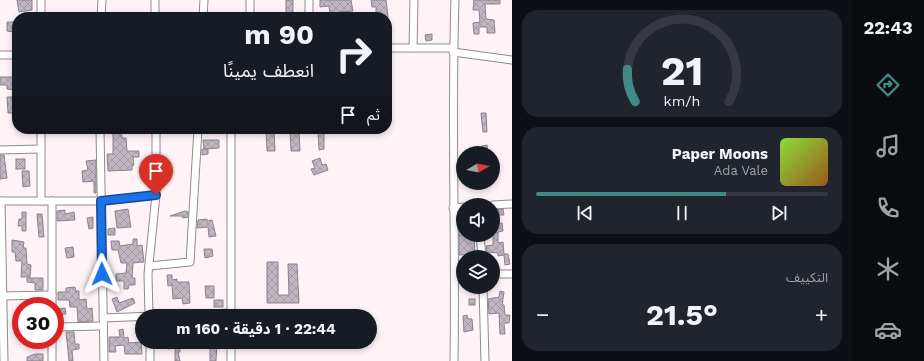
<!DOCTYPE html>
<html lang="ar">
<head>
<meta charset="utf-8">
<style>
	:root { --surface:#171b24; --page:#20242c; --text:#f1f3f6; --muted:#9ea1a6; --line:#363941; --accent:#428a88 }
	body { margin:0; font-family:"Work Sans","Noto Sans Arabic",sans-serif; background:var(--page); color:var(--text); direction:rtl; height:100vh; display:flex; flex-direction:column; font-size:15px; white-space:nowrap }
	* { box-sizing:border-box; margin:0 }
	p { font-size:13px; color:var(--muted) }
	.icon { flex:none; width:22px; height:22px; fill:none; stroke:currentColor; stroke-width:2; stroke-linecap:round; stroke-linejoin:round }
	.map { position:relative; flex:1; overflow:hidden; direction:ltr }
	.details { display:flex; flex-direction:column; gap:10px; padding:10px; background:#0d0f14; width:340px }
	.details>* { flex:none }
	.banner { position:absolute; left:12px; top:12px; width:380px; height:122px; border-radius:16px; box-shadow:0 2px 6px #0003; direction:rtl; background:#171b24; color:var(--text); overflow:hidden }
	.needle { width:26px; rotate:81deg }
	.controls { position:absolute; left:456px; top:146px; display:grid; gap:8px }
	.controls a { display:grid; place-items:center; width:44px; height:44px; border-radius:50%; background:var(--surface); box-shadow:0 2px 6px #0003; font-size:20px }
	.speed { position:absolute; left:12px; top:297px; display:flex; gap:8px; font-size:20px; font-weight:700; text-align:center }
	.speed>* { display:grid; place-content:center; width:52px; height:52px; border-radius:50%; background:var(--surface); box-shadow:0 2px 6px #0003; line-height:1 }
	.speed .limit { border:6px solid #d22; background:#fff; color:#111 }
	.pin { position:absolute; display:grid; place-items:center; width:34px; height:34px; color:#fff; margin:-41px -17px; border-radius:50% 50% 50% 0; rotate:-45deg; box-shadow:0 0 4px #0007 }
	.pin .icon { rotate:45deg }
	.me { position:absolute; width:44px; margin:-22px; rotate:359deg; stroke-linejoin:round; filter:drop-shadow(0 0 3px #0008) }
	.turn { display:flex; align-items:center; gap:14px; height:84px; padding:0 12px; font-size:18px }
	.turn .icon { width:52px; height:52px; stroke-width:2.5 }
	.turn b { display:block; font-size:28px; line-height:34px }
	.then { display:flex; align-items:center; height:38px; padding:0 12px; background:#0003; gap:8px; font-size:15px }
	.big { font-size:30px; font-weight:700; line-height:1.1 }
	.details .card { flex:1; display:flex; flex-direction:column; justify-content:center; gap:6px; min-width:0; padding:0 14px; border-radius:16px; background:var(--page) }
	.details .dial { align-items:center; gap:0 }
	.dial svg { height:104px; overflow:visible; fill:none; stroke:var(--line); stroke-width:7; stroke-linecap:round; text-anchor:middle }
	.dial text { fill:var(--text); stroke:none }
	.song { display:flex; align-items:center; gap:12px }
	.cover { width:48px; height:48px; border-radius:6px; background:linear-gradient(135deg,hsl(90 70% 55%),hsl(30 70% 35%)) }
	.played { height:4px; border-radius:2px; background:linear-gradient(90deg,var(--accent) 65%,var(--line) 65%) }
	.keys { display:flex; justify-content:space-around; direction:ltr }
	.heat { display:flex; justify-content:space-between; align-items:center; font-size:22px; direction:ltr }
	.trip { position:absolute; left:135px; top:309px; width:242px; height:40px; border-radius:20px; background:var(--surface); box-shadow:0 2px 6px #0003; font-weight:700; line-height:40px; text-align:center; direction:rtl }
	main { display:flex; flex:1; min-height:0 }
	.menu { display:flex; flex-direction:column; width:72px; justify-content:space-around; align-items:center; background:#090b0e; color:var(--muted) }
	.menu .icon { width:28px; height:28px }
	.menu .on { color:var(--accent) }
	.menu b { font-size:18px; color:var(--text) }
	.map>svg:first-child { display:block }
	.building { fill:url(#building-cross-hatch); stroke:#8b838c }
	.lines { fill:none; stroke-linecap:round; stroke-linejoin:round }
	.minor-casing { stroke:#94888d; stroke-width:9 }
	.minor { stroke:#fff; stroke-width:7 }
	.route-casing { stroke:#114b97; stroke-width:10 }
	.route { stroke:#1a73e8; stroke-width:7 }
</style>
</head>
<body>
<main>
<nav class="menu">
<b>22:43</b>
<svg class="icon on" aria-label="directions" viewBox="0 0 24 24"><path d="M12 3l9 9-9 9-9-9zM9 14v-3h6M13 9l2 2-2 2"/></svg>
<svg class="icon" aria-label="music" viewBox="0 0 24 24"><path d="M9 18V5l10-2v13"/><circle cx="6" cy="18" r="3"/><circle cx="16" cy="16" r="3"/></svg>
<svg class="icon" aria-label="phone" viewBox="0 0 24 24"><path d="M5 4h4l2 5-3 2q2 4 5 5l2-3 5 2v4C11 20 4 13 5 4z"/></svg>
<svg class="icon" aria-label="climate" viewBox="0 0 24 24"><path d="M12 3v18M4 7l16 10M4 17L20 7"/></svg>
<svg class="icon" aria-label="car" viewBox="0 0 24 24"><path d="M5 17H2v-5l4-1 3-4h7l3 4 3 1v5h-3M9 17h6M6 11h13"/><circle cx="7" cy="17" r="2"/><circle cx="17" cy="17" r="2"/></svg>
</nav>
<section class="details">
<div class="card dial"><svg viewBox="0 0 100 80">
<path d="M14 69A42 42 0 1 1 86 69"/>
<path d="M14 69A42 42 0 0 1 8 44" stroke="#428a88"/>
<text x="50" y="56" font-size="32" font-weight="700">21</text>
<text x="50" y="72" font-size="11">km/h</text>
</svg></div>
<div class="card">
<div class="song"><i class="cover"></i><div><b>Paper Moons</b><p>Ada Vale</p></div></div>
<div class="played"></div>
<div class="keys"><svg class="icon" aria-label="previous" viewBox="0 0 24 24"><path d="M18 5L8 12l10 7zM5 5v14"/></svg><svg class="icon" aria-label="pause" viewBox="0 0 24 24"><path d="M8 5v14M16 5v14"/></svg><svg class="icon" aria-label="next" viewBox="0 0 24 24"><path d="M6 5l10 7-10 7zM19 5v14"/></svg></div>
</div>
<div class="card"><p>التكييف</p>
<div class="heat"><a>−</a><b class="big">21.5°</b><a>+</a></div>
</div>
</section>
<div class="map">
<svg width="512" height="361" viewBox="0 0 512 361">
	<defs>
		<pattern id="building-cross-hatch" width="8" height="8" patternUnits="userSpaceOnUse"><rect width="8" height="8" fill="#beb6c0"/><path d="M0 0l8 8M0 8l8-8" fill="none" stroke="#a39ca5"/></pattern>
	</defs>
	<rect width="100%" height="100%" fill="#fef3f7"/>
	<g class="building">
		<path d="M 17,0 L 32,0 L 32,10 L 19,12 Z"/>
		<rect x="286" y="0" width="7" height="14"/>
		<path d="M 320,0 L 351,0 L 353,11 L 340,12 L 340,17 L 335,17 L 335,13 L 330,14 L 329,6 L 320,7 Z"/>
		<path d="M 371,0 L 386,0 L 388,17 L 376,17 L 376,7 L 372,7 Z"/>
		<path d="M 474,0 L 500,0 L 500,4 L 485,4 L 486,19 L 494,20 L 495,33 L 487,33 L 487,27 L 479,27 L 479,34 L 474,34 L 473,23 L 480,22 L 479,10 L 473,10 Z"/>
		<path d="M 7,22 L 14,22 L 14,32 L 7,31 Z"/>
		<path d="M 432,34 L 432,40 L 426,41 L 425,35 Z"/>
		<path d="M 0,77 L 17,77 L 17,90 L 7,89 L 7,85 L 0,85 Z"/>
		<path d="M 7,97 L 17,97 L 15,113 L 8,113 Z"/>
		<path d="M 481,113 L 486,113 L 487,132 L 483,132 Z"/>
		<path d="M 113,129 L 121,129 L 122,138 L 126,138 L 127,151 L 139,151 L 139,157 L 133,157 L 134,165 L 132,166 L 132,170 L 108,171 L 107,154 L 113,154 Z"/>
		<path d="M 266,129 L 274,129 L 275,151 L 267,151 Z"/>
		<path d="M 290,129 L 299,129 L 300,151 L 291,151 Z"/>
		<path d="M 318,129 L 324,129 L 324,149 L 319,150 Z"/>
		<path d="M 203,140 L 219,140 L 219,148 L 204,149 Z"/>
		<path d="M 487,145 L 488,153 L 483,153 L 482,146 Z"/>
		<path d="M 202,149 L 208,149 L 208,154 L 202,155 Z"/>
		<path d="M 0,155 L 4,155 L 7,178 L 0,179 Z"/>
		<path d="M 320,158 L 322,165 L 326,164 L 328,170 L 314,175 L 311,169 L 315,168 L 312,161 Z"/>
		<rect x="16" y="159" width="9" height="10"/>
		<path d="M 96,160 L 96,193 L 94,193 L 94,181 L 83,182 L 82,171 L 88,170 L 86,161 Z"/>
		<path d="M 22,171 L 29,171 L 30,186 L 23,187 Z"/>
		<path d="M 128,209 L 131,227 L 117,228 L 115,211 Z"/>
		<path d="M 503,209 L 504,215 L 495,215 L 495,210 Z"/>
		<path d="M 65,210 L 65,214 L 74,212 L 75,220 L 57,221 L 57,211 Z"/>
		<path d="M 185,211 L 188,212 L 188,217 L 183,218 L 182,216 L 170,216 Z"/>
		<path d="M 22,212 L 26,212 L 26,231 L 22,231 L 22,226 L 18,226 L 19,219 L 22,219 Z"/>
		<path d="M 37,214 L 42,214 L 44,237 L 39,237 Z"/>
		<path d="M 93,217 L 93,228 L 89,229 L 87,218 Z"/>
		<path d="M 207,219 L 207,221 L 212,220 L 216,236 L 209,237 L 208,227 L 197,228 L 198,220 Z"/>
		<path d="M 502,223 L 503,231 L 498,232 L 498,243 L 503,242 L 504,254 L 508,254 L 510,264 L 505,265 L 504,255 L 498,256 L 498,253 L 487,252 L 486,246 L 493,245 L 493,224 Z"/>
		<path d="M 115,228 L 115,235 L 108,235 L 108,229 Z"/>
		<path d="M 459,229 L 463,229 L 463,235 L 474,235 L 475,254 L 459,255 Z"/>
		<path d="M 133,239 L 137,239 L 137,246 L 142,245 L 144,262 L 133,263 L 132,278 L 135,278 L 135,285 L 129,285 L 128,289 L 124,289 L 124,281 L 116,281 L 116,274 L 126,273 L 127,263 L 121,263 L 118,250 L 112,250 L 111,241 L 119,241 L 120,246 L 133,244 Z"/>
		<path d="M 12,240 L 24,242 L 23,248 L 26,248 L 27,264 L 31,265 L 30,277 L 21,277 L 22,261 L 16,261 L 15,252 L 12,252 Z"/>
		<path d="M 73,247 L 74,257 L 67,258 L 65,248 Z"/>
		<path d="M 204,249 L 212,249 L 213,256 L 205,258 Z"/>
		<path d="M 267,262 L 278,262 L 278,295 L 289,295 L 288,264 L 297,264 L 299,303 L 267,303 Z"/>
		<path d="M 167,275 L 172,275 L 172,280 L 177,279 L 177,282 L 189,282 L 190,303 L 183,304 L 182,298 L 173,299 L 172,285 L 168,286 Z"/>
		<path d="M 27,278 L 43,278 L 43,290 L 35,290 L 35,283 L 27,282 Z"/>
		<path d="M 205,286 L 214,286 L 214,298 L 206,298 Z"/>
		<path d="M 75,287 L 76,291 L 79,291 L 79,300 L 86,299 L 87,309 L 92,308 L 93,321 L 78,322 L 77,307 L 70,307 L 69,300 L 58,300 L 58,292 L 66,292 L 66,288 Z"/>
		<path d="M 500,291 L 504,292 L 502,305 L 504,305 L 505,315 L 510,315 L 509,323 L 504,323 L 505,334 L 500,334 L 499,313 L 489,314 L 488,299 L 499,297 Z"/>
		<path d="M 117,297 L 119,303 L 133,298 L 135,303 L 117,312 L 112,299 Z"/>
		<rect x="469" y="299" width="6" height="6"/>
		<rect x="214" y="300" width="9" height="7"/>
		<path d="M 65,308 L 66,314 L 59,315 L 58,309 Z"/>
		<path d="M 467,315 L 468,319 L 472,319 L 473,330 L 464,332 L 463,316 Z"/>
		<path d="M 123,329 L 124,338 L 128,337 L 129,343 L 141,342 L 142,354 L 125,354 L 124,345 L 115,346 L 116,352 L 109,352 L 109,337 L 120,337 L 119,330 Z"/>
		<path d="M 66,332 L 74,332 L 75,344 L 79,344 L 79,349 L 72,350 L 73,361 L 69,361 Z"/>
		<path d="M 167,342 L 180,342 L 180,352 L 178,352 L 180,361 L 175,361 L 175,348 L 168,349 Z"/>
		<path d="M 210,342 L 217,342 L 216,361 L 210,361 Z"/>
		<path d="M 35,354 L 43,354 L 43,361 L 27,361 L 27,357 Z"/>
	</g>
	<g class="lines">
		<g class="minor-casing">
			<g id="minor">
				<path d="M 41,0 L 41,17"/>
				<path d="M 155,0 L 155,17"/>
				<path d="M 250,0 L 250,17"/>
				<path d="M 101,17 L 102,0"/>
				<path d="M 203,17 L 204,0"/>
				<path d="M 309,17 L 309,0"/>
				<path d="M 387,48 L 453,48"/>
				<path d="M 413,48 L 414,0"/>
				<path d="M 453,52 L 512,60"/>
				<path d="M 0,55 L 17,55"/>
				<path d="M 41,129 L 41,201"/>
				<path d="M 100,129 L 104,361"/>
				<path d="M 0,150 L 41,149"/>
				<path d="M 0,201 L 101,201 L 156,195"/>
				<path d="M 1,201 L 4,361"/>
				<path d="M 52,201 L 52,306"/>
				<path d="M 493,205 L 512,204"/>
				<path d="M 453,208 L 463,207"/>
				<path d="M 480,235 L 482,257"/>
				<path d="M 149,266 L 190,262 L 198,129"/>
				<path d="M 493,274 L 512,274"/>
				<path d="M 483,287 L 485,361"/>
				<path d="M 0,296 L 52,295"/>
				<path d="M 149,316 L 148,274 L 156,195 L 156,129"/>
				<path d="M 231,316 L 231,129"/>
				<path d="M 103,318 L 231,313"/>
				<path d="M 55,327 L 103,326"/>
				<path d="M 52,340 L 52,361"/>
				<path d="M 150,342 L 150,361"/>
				<path d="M 231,361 L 231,342"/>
				<path d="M 454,361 C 456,241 451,120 455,0"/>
			</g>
		</g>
		<use href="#minor" class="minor"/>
	</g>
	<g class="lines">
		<g class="route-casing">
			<path id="route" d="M 102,274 L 101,201 L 156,195"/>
		</g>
		<use href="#route" class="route"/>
	</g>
</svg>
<div class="controls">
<a><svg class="needle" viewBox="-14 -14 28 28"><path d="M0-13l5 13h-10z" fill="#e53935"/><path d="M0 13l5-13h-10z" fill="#9ea1a6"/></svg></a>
<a><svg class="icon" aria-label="sound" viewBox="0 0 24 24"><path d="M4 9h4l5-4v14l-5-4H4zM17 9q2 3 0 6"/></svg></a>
<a><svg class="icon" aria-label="layers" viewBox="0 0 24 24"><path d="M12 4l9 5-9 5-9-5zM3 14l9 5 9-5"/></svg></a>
</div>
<div class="speed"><div class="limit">30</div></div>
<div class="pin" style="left:156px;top:195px;background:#d93025"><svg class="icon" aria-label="arrive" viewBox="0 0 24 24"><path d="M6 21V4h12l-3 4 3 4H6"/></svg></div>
<svg class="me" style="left:102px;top:274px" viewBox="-20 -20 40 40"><path d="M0-17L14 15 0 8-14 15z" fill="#1a73e8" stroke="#fff" stroke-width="4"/></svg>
<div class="trip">22:44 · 1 دقيقة · 160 m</div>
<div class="banner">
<div class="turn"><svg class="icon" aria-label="right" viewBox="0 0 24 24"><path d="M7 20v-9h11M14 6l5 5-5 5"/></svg><div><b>90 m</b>انعطف يمينًا</div></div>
<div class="then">ثم<svg class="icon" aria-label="arrive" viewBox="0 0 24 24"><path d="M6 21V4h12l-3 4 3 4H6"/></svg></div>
</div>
</div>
</main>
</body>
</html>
